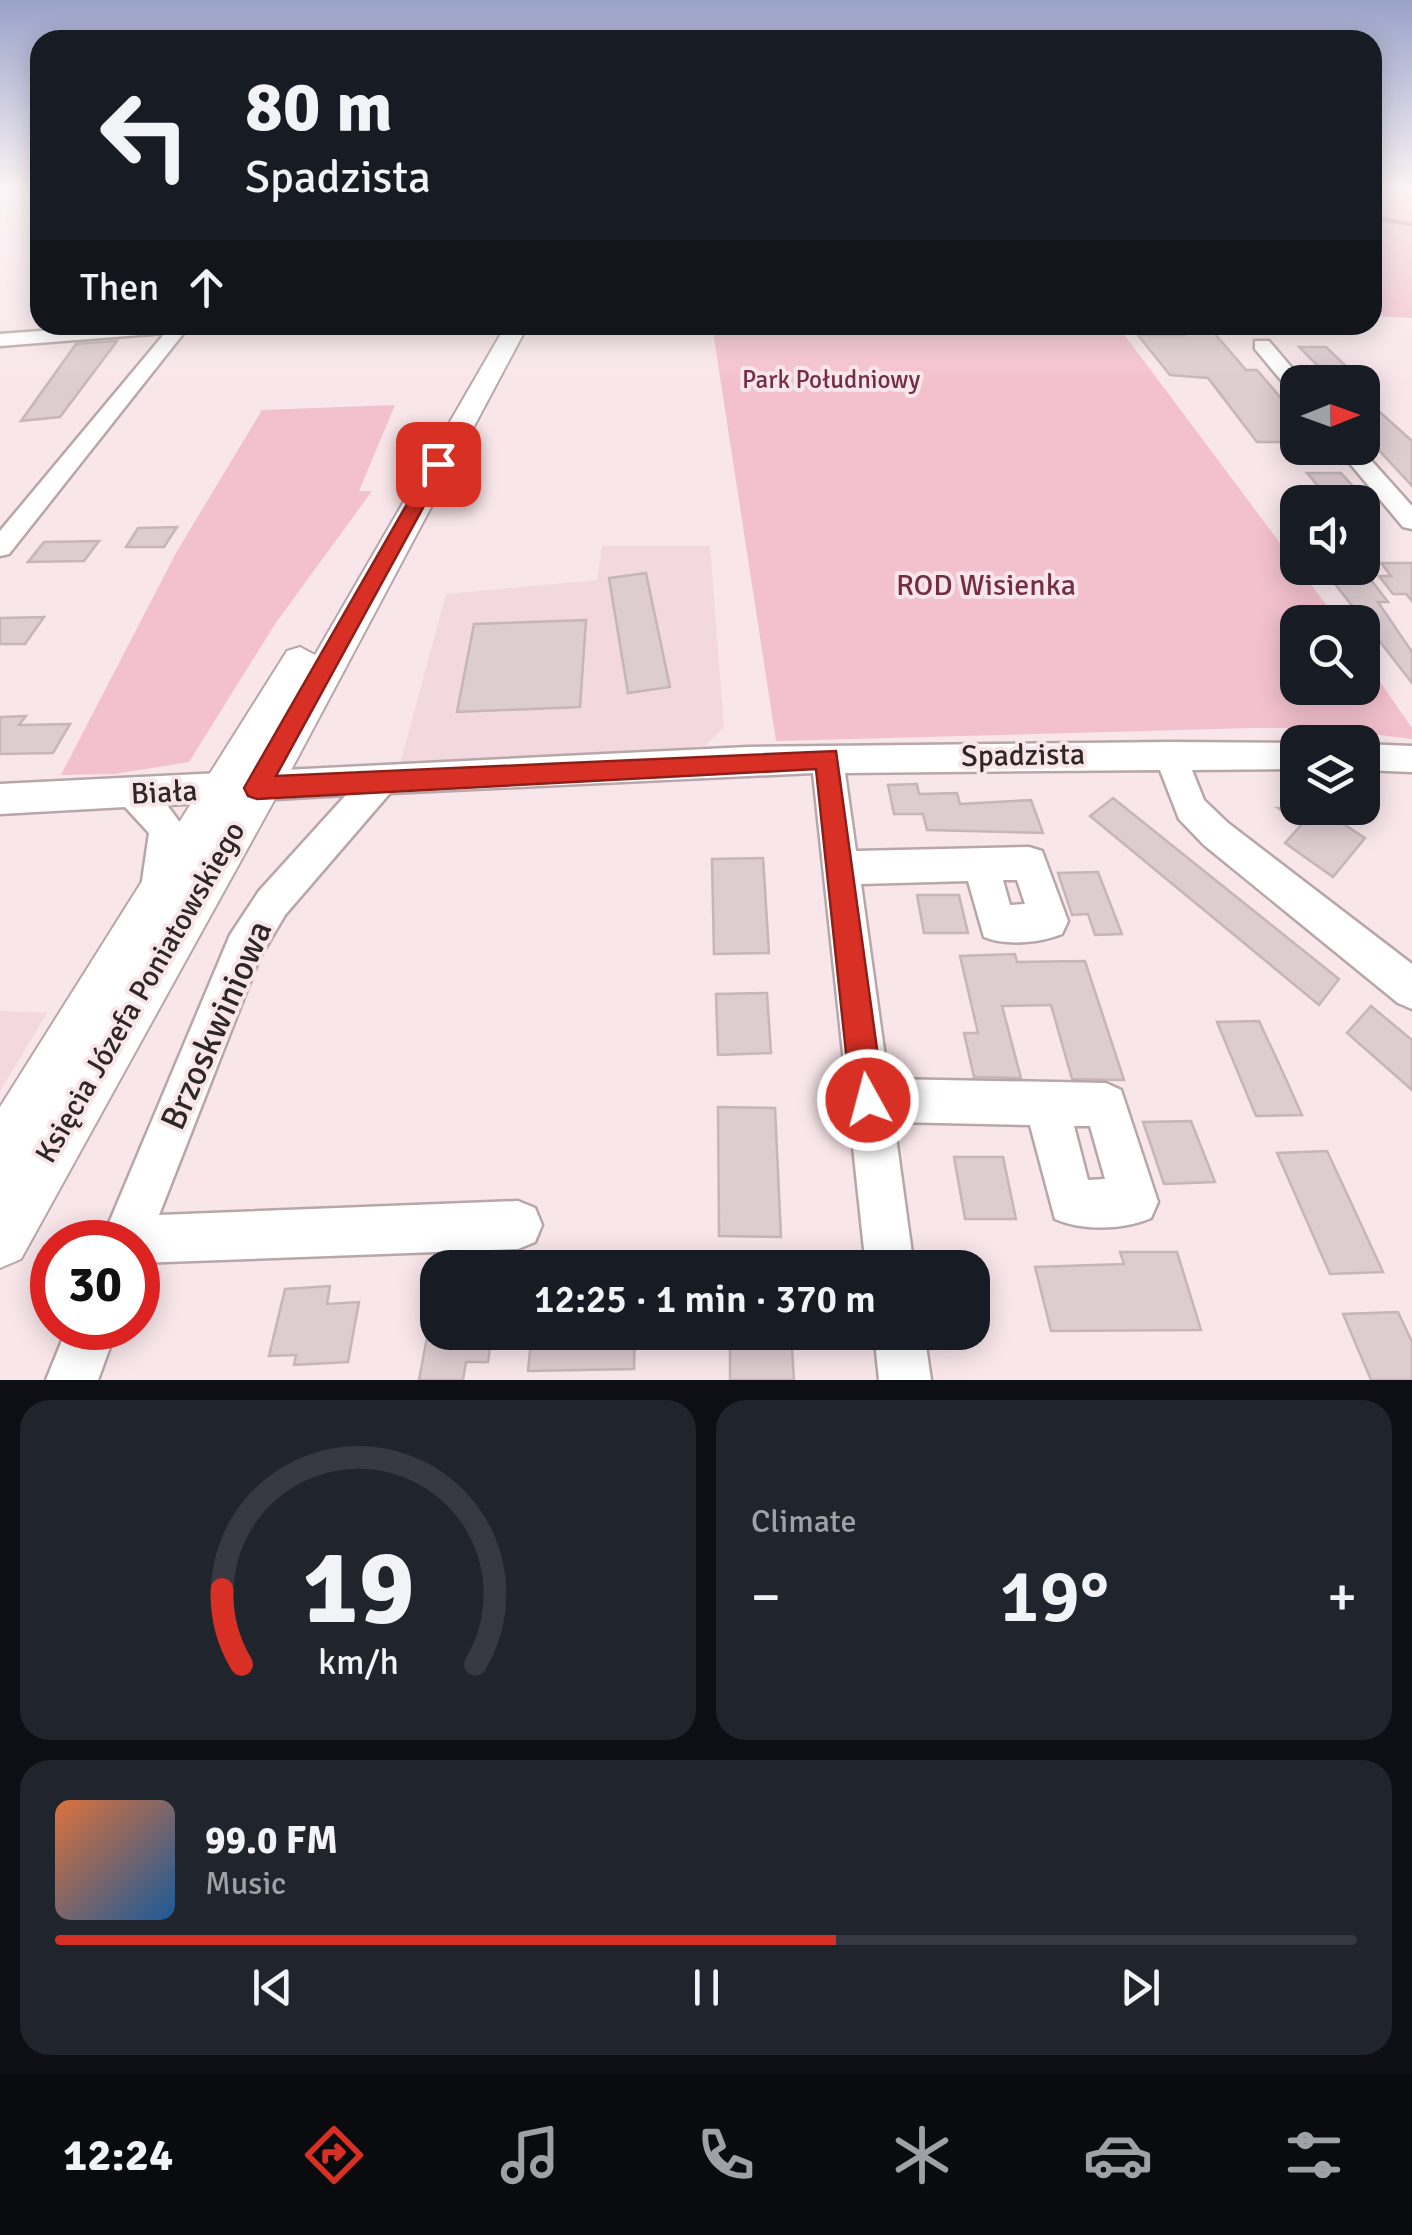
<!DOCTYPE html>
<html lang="en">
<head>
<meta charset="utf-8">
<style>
	:root { --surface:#171b24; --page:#20242c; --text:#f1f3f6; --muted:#9ea1a6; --line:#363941; --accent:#d93025 }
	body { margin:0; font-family:Signika,sans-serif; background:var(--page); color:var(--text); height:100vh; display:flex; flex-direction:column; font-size:38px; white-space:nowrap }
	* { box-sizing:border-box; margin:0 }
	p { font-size:32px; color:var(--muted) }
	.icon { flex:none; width:55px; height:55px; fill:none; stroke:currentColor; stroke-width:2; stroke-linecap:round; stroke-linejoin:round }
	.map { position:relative; height:1380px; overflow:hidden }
	.panel { display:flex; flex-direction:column; gap:20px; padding:20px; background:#0d0f14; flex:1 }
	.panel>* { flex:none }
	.banner { position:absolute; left:30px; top:30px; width:1352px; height:305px; border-radius:30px; box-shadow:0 5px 25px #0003; background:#171b24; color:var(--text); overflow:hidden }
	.needle { width:65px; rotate:89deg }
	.tools { position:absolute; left:1280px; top:365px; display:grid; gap:20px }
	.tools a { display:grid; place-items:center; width:100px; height:100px; border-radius:20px; background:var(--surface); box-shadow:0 5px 25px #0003; font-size:50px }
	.speed { position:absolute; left:30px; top:1220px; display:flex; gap:20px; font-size:50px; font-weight:700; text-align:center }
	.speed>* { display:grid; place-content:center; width:130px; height:130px; border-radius:50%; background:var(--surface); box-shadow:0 5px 25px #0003; line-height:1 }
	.speed .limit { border:15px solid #d22; background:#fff; color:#111 }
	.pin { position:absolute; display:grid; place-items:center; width:85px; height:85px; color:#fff; margin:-42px; border-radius:20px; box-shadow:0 5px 15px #0006 }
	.me { position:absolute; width:110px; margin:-55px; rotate:353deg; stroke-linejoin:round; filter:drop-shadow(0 0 8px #0008) }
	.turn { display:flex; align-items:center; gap:35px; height:210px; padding:0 50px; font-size:45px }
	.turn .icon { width:130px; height:130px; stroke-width:2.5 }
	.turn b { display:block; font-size:70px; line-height:85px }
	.then { display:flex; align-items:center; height:95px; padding:0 50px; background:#0003; gap:20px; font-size:38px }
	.big { font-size:75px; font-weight:600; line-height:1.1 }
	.panel .widget { flex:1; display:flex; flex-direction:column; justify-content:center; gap:15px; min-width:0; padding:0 35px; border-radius:30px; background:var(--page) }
	.panel .dial { align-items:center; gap:0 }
	.dial svg { height:260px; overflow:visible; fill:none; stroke:var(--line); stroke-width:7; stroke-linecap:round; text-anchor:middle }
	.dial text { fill:var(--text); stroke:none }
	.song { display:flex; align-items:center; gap:30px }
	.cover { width:120px; height:120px; border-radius:15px; background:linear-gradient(135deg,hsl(20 70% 55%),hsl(210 70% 35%)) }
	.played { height:10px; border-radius:5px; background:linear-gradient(90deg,var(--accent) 60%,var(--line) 60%) }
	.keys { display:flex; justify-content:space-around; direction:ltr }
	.heat { display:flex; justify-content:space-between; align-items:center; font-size:55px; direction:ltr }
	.panel .tiles { flex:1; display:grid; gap:20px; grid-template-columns:1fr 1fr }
	.widget:last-child { grid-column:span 2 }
	.trip { position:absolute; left:420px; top:1250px; width:570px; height:100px; border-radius:30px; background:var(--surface); box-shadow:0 5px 25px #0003; font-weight:600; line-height:100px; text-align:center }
	.tabs { display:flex; height:160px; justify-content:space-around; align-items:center; background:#090b0e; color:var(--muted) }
	.tabs .icon { width:70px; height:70px }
	.tabs .on { color:var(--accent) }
	.tabs b { font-size:45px; color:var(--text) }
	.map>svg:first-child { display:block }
	.built { fill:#f3d9df }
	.green { fill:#f3c1ce }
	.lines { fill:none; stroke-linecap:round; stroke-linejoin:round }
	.stream { stroke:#c28898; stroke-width:4 }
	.building { fill:#ddccd0; stroke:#c6b5b9; stroke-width:2.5 }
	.minor-casing { stroke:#b7a6aa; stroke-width:5 }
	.major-casing { stroke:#b7a6aa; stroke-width:4 }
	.minor { fill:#fff; fill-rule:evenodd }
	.major { fill:#fff; fill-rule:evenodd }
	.route { fill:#d93025; stroke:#8d1f18; stroke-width:2.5 }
	.labels { text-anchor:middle; stroke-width:8; stroke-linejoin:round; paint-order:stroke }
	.far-park-label { font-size:25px; fill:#752d46; stroke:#f8e6ea }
	.park-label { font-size:30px; fill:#752d46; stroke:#f8e6ea }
	.street-label { font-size:30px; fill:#2d2728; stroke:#f8e6ea }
	.near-street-label { font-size:35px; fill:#2d2728; stroke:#f8e6ea }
</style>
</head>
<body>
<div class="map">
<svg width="1412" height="1380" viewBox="0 0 1412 1380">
	<rect width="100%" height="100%" fill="#f8e6ea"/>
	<g class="built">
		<path d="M 602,546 L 710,546 L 724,727 L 705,746 L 400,764 L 446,594 L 597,580 Z"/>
		<path d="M 0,1011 L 47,1013 L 0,1091 Z"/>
	</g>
	<g class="green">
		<path d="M 1373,190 L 1412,191 L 1412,318 L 1373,316 Z"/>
		<path d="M 712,325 L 1117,325 L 1339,622 L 1298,622 L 1298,688 L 1362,688 L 1363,657 L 1412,728 L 1412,739 L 1324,728 L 1253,728 L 776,741 Z"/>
		<path d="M 395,405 L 359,491 L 372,491 L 275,624 L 189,762 L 115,774 L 61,775 L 176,553 L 262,410 Z"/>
	</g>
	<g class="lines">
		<path class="stream" d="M 1372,218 L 1412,224"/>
	</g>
	<g class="building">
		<path d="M 1180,328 L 1210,328 L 1246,370 L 1257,370 L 1298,418 L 1298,461 L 1281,442 L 1257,442 L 1208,378 L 1170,375 L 1138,335 L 1185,335 Z"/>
		<path d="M 117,341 L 60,417 L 21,421 L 76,344 Z"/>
		<path d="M 1299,347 L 1326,347 L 1348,368 L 1321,369 Z"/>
		<path d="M 1362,396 L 1412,441 L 1412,486 L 1362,432 Z"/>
		<path d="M 1307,473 L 1341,473 L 1367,502 L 1332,502 Z"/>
		<path d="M 177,527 L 164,547 L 126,547 L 138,528 Z"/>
		<path d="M 99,541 L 84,561 L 28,562 L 44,542 Z"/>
		<path d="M 1381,563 L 1412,563 L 1412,601 L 1406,594 L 1393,594 L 1379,576 L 1391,576 Z"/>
		<path d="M 646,573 L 670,687 L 628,693 L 609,578 Z"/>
		<path d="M 1332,580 L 1371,580 L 1388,602 L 1378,602 L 1412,652 L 1412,683 Z"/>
		<path d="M 44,617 L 25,644 L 0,644 L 0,618 Z"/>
		<path d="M 586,620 L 580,707 L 457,712 L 474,624 Z"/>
		<path d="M 26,716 L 19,725 L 70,724 L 53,753 L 0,754 L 0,717 Z"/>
		<path d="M 917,784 L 919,794 L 957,793 L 960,804 L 1031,800 L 1043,833 L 927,830 L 923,814 L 894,814 L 888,785 Z"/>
		<path d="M 1113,798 L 1339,979 L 1319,1005 L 1090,816 Z"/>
		<path d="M 1278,808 L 1319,808 L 1365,838 L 1333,877 L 1285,843 L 1302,824 Z"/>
		<path d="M 763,858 L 769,953 L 714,954 L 712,859 Z"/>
		<path d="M 1098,872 L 1122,934 L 1095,935 L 1088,914 L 1072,915 L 1058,873 Z"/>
		<path d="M 917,895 L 959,895 L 968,933 L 924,933 Z"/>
		<path d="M 1015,954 L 1017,962 L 1085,961 L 1124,1080 L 1072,1079 L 1051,1005 L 1002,1006 L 1021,1078 L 974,1077 L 964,1033 L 978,1033 L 960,956 Z"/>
		<path d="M 767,993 L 771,1053 L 718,1055 L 716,994 Z"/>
		<path d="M 1371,1006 L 1412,1040 L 1412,1090 L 1347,1033 Z"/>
		<path d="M 1259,1021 L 1280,1066 L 1302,1115 L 1256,1116 L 1217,1022 Z"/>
		<path d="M 718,1107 L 775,1108 L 781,1237 L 719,1236 Z"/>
		<path d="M 1191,1121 L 1215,1182 L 1164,1184 L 1143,1122 Z"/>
		<path d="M 1327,1151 L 1354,1209 L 1383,1272 L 1330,1274 L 1277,1153 Z"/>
		<path d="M 954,1157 L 1003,1157 L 1016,1219 L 965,1219 Z"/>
		<path d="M 1120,1252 L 1177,1252 L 1201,1330 L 1051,1331 L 1035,1267 L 1124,1264 Z"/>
		<path d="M 330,1286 L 327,1304 L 359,1302 L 348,1362 L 294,1365 L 296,1355 L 269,1356 L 285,1289 Z"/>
		<path d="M 1398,1312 L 1412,1342 L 1412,1380 L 1371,1380 L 1343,1314 Z"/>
		<path d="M 428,1332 L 492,1332 L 488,1362 L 466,1362 L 463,1380 L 419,1380 Z"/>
		<path d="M 532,1332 L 635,1332 L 634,1369 L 528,1371 Z"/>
		<path d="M 730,1332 L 791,1332 L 794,1380 L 730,1380 Z"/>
	</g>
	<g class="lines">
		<g class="minor-casing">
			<g id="minor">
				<path d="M 121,325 L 190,325 L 9,554 L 0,556 L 0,531 L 165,333 L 0,346 L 0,334 Z"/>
				<path d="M 1255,341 L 1269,341 L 1304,382 L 1298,382 L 1298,394 L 1291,392 L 1255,349 Z"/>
				<path d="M 1337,448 L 1360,448 L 1412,506 L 1412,529 L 1403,527 Z"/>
				<path d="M 1170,742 L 1298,743 L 1298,769 L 1192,770 L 1204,800 L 1228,823 L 1412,964 L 1412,1009 L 1398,1003 L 1204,845 L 1179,819 L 1160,770 L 845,773 L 856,851 L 1029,847 L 1042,851 L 1068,921 L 1062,934 C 1040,943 1006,946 984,937 L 968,881 L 861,884 L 888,1079 L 1106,1083 L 1121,1090 L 1158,1202 L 1151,1218 C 1124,1230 1082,1231 1055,1219 L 1030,1125 L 894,1122 L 914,1268 L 866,1268 L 813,773 L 390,793 L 285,915 L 259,959 L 159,1215 L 518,1201 L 535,1208 L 542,1225 L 535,1242 L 518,1249 L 138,1263 L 138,1242 L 101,1242 L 230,935 L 259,891 L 346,795 L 167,805 L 184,828 L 173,893 L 160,898 L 147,893 L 142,881 L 149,833 L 125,807 L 0,814 L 0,784 L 748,747 ZM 1003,880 L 1017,880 L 1025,904 L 1010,905 ZM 1074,1126 L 1090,1126 L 1105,1179 L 1088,1180 Z"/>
				<path d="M 1362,744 L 1412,746 L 1412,772 L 1362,770 Z"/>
				<path d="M 67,1328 L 117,1328 L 98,1380 L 46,1380 Z"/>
				<path d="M 874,1332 L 924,1332 L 931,1380 L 879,1380 Z"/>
			</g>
		</g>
		<g class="major-casing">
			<path id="major" d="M 506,325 L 528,325 L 297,759 L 21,1259 L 0,1268 L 0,1107 L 287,651 L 300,647 L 315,655 Z"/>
		</g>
		<use href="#minor" class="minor"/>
		<use href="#major" class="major"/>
	</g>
	<linearGradient id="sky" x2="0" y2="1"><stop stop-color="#99a2c8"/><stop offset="0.49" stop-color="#fcf4f6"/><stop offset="1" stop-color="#fcf4f6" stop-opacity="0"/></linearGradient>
	<rect width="1412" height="384" fill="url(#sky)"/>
	<path class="route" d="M 438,459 L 447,464 L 276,776 L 836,751 L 884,1100 L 879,1112 L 868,1117 L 856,1112 L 851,1100 L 816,769 L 257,799 L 248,796 L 244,788 L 248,781 L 430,464 Z"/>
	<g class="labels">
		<g class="far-park-label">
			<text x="831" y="388">Park Południowy</text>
		</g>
		<g class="park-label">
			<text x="986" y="595">ROD Wisienka</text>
		</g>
		<g class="street-label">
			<text transform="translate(1023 755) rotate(-1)" y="10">Spadzista</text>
			<text transform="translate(164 792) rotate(-3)" y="10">Biała</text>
			<text transform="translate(140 992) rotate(-60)" y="10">Księcia Józefa Poniatowskiego</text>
		</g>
		<g class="near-street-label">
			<text transform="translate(216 1025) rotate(-66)" y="12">Brzoskwiniowa</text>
		</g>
	</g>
</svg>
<div class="tools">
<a><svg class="needle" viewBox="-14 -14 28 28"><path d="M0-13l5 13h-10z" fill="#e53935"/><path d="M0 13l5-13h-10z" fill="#9ea1a6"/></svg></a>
<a><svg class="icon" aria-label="sound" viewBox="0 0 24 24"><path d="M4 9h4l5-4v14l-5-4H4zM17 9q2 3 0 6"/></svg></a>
<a><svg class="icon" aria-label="search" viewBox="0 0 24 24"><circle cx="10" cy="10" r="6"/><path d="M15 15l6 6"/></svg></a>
<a><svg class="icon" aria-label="layers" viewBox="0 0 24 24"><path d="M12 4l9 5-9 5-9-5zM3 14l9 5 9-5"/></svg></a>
</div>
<div class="speed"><div class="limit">30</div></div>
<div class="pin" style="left:438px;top:464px;background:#d93025"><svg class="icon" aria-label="arrive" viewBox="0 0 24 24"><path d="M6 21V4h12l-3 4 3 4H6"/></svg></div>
<svg class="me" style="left:868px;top:1100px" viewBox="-20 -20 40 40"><circle r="17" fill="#d93025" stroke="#fff" stroke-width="3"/><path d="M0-11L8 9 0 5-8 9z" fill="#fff"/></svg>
<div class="trip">12:25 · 1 min · 370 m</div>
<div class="banner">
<div class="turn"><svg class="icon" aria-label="left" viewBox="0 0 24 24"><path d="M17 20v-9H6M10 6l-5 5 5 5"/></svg><div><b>80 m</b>Spadzista</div></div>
<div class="then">Then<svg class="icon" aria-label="ahead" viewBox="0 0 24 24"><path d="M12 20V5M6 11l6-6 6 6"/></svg></div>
</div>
</div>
<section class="panel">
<div class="tiles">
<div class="widget dial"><svg viewBox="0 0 100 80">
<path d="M14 69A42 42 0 1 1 86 69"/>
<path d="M14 69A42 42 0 0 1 8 46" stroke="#d93025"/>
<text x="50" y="56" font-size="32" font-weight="700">19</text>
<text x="50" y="72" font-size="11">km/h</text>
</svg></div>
<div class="widget"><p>Climate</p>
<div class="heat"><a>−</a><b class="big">19°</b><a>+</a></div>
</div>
<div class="widget">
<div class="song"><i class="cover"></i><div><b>99.0 FM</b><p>Music</p></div></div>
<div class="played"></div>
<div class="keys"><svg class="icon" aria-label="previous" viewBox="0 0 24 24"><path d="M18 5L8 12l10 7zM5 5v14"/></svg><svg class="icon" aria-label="pause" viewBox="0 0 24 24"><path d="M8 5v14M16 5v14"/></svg><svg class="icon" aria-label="next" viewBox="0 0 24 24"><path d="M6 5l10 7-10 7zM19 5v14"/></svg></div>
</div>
</div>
</section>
<nav class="tabs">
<b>12:24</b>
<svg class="icon on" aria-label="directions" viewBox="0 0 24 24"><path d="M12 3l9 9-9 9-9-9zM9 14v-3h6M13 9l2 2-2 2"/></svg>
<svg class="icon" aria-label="music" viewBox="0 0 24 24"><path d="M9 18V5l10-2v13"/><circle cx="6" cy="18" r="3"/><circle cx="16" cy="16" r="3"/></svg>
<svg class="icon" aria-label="phone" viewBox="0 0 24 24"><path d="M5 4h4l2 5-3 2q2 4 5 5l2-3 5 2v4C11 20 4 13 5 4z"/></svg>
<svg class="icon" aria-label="climate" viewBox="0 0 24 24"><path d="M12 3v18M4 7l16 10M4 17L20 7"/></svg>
<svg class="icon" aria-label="car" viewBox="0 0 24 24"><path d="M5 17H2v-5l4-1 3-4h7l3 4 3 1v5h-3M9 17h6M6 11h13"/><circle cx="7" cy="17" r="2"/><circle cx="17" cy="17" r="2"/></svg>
<svg class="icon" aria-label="filters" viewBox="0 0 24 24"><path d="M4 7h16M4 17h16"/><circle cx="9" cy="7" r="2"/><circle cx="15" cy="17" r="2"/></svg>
</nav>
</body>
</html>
